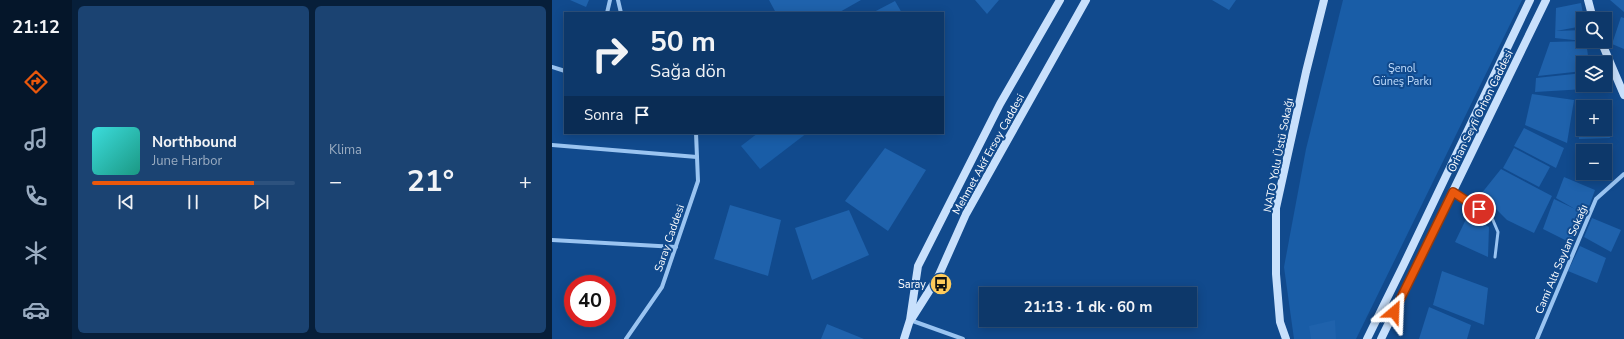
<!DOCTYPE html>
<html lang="tr">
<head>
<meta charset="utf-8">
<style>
	:root { --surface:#0d386a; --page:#1b4372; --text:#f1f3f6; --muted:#9aacc1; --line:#2d527e; --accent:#ea580c }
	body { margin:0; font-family:"Nunito Sans",sans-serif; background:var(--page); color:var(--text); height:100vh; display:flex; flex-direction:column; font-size:15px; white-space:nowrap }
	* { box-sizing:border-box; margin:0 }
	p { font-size:13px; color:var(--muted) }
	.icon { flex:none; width:22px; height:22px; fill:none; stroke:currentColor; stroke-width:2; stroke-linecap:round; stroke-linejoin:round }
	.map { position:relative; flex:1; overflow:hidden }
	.sheet { display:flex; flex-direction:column; gap:6px; padding:6px; background:#071f3a; width:480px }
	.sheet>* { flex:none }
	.banner { position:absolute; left:12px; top:12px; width:380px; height:122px; border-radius:0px; box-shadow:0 2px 10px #0003,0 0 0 1px var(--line); background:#0d386a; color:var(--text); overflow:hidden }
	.tools { position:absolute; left:1024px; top:12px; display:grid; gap:8px }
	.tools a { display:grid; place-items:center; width:36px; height:36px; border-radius:0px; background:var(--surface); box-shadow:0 2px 10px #0003,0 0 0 1px var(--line); font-size:20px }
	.speed { position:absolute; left:12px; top:275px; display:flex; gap:8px; font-size:20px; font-weight:700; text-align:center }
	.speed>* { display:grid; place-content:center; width:52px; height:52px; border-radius:50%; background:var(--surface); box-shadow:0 2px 10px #0003,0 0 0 1px var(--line); line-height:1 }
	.speed .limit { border:6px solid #d22; background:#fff; color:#111 }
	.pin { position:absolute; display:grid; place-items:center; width:34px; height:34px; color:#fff; margin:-17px; border:2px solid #fff; border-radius:50%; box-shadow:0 1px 4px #0007 }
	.me { position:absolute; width:44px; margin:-22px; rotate:26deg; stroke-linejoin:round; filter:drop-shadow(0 0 3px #0008) }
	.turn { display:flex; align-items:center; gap:14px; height:84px; padding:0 20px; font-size:18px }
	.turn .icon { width:52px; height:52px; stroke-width:2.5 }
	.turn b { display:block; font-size:28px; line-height:34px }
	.then { display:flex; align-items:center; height:38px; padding:0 20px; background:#0003; gap:8px; font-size:15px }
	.big { font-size:30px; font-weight:700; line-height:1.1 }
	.sheet .tile { flex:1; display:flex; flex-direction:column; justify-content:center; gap:6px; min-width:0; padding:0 14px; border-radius:6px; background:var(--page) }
	.song { display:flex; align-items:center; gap:12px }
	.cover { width:48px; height:48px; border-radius:6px; background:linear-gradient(135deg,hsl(180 70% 55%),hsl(170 70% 35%)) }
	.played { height:4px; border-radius:2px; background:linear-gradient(90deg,var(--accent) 80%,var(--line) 80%) }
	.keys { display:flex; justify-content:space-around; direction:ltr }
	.heat { display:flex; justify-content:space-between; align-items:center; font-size:22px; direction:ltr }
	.sheet .tiles { flex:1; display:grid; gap:6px; grid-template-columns:repeat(2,1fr) }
	.trip { position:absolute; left:427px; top:287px; width:218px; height:40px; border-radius:0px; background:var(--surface); box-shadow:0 2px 10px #0003,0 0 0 1px var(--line); font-weight:700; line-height:40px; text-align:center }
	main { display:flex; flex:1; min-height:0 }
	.tabs { display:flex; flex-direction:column; width:72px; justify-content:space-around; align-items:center; background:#05162a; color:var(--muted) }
	.tabs .icon { width:28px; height:28px }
	.tabs .selected { color:var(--accent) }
	.tabs b { font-size:18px; color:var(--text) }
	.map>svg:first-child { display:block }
	.green { fill:#195da7 }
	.building { fill:#1f62ac }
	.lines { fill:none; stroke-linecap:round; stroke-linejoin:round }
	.lane { stroke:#9ac4f1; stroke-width:3 }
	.street { stroke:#9ac4f1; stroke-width:4 }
	.secondary { stroke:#c8e0fc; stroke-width:8 }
	.route-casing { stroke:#983908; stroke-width:10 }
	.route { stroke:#ea580c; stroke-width:7 }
	.labels { text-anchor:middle; stroke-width:4; stroke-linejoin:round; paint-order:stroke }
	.park-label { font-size:11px; fill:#c1ddfd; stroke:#114a8d }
	.street-label { font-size:11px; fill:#fff; stroke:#114a8d }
	.poi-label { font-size:11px; fill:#fff; stroke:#114a8d; text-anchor:end }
</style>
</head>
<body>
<main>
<nav class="tabs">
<b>21:12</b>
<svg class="icon selected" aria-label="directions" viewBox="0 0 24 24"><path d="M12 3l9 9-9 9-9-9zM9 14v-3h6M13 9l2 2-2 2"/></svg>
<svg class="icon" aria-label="music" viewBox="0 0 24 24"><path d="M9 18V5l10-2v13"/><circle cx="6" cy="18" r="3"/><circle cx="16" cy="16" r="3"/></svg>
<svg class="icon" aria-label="phone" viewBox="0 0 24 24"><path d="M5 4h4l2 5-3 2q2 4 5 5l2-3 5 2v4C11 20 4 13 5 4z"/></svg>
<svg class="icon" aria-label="climate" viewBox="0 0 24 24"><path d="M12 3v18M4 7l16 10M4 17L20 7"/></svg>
<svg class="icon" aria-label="car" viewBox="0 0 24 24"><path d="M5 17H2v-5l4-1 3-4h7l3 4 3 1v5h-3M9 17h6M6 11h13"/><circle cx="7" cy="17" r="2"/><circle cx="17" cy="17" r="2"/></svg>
</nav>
<section class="sheet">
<div class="tiles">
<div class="tile">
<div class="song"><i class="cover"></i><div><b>Northbound</b><p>June Harbor</p></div></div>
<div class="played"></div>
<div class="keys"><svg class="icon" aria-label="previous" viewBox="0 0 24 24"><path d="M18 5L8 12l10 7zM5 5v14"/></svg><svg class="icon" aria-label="pause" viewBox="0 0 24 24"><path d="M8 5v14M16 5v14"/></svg><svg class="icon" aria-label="next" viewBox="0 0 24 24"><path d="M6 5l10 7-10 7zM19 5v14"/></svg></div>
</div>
<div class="tile"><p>Klima</p>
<div class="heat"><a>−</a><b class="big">21°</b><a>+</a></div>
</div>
</div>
</section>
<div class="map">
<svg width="1072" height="339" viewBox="0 0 1072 339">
	<rect width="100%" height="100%" fill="#114a8d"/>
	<g class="green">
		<path d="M 791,0 L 970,0 L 804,339 L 742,339 L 732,267 L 754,149 Z"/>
		<path d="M 206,133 L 255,133 L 208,169 L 189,146 Z"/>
	</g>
	<g class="building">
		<path d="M 18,0 L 37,0 L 34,7 Z"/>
		<path d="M 217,0 L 309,0 L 286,13 L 224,13 Z"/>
		<path d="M 423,0 L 447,0 L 435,14 Z"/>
		<path d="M 660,0 L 684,0 L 677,10 Z"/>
		<path d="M 1058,0 L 1072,0 L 1072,12 Z"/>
		<path d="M 343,1 L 350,13 L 320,13 Z"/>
		<path d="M 1029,3 L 1032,19 L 1031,26 L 1004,31 L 1031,30 L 1031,41 L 1003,38 L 1004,8 Z"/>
		<path d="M 1069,17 L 1072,18 L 1072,49 L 1060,44 Z"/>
		<path d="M 1034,41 L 1037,63 L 1031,63 L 1031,71 L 986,76 L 998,42 Z"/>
		<path d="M 1031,73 L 1031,85 L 1049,85 L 1050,88 L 983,92 L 984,78 Z"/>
		<path d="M 980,94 L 1022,100 L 1015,143 L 973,125 Z"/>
		<path d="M 1025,107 L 1031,108 L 1031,129 L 1053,129 L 1054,121 L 1058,138 L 1027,139 Z"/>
		<path d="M 972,128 L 1012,148 L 1004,168 L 962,146 Z"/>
		<path d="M 333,148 L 374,170 L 336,231 L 293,201 Z"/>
		<path d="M 962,148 L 998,167 L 987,187 L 951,168 Z"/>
		<path d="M 949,169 L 1000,196 L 982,233 L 955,220 L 929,194 Z"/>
		<path d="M 1012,177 L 1043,190 L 1034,215 L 1028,211 L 1019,243 L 991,229 L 1002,199 L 1023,209 L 1004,198 Z"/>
		<path d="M 178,205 L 229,220 L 216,276 L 162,259 Z"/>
		<path d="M 297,210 L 317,255 L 260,280 L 243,228 Z"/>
		<path d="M 916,215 L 937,227 L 936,257 L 903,242 Z"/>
		<path d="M 1040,218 L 1069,230 L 1059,252 L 1032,237 Z"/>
		<path d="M 1028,246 L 1054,258 L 1045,283 L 1016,271 Z"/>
		<path d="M 890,271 L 936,288 L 932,325 L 881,305 Z"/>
		<path d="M 877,307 L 919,325 L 915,339 L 867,339 Z"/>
		<path d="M 783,320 L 784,339 L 759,339 L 757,326 Z"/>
		<path d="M 275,324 L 312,339 L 269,339 Z"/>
	</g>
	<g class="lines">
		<path class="lane" d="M 902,192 L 940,218 L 946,232 L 943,257"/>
		<g class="street">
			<path d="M 66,0 L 69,13"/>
			<path d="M 55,13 L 58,0"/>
			<path d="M 0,67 L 13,71"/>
			<path d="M 0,145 L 145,157"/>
			<path d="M 0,240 L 124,247"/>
			<path d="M 358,320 L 411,339"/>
			<path d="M 74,339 L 110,287 L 146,181 L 144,133"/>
			<path d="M 985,339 L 1044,199 L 1072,174"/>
		</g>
		<g class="secondary">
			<path d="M 1036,0 L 1041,19"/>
			<path d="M 1049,41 L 1072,95"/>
			<path d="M 360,318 L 386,277 L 414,214 L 534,0"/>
			<path d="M 352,339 L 358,320 L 366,266 L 448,104 L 508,0"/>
			<path d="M 734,339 L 728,322 L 724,274 L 724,208 L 754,72 L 772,0"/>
			<path d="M 815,339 L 852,264 L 978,0"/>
			<path d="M 829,339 L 994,0"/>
		</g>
	</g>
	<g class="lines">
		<g class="route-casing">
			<path id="route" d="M 842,312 L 901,192 L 927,209"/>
		</g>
		<use href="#route" class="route"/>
	</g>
	<defs>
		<g id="bus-disc" transform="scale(1.15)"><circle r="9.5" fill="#ffcb5a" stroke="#114a8d"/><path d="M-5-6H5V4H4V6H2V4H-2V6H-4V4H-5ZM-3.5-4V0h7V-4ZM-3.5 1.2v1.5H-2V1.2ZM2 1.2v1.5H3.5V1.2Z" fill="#111"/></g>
	</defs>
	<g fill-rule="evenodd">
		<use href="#bus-disc" x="389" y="284"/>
	</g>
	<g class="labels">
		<g class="park-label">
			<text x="850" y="72">Şenol<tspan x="850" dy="13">Güneş Parkı</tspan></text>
		</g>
		<g class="street-label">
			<text transform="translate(928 111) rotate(-64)" y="4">Orhan Seyfi Orhon Caddesi</text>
			<text transform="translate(436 154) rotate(-61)" y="4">Mehmet Akif Ersoy Caddesi</text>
			<text transform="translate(726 155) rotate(-79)" y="4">NATO Yolu Üstü Sokağı</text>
			<text transform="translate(117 238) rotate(-71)" y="4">Saray Caddesi</text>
			<text transform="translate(1009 259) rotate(-67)" y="4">Cami Altı Saylan Sokağı</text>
		</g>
		<g class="poi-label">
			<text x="374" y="288">Saray</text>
		</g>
	</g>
</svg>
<div class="tools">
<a><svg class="icon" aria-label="search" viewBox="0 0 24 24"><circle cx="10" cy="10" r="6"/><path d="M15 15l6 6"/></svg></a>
<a><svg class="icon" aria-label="layers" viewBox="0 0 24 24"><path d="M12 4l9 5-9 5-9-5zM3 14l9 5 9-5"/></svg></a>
<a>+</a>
<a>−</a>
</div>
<div class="speed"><div class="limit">40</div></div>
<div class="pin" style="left:927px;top:209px;background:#d93025"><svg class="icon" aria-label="arrive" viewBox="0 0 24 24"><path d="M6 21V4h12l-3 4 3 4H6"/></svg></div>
<svg class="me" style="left:842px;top:312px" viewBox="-20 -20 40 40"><path d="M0-17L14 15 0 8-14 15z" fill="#ea580c" stroke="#fff" stroke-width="4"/></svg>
<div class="trip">21:13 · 1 dk · 60 m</div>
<div class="banner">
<div class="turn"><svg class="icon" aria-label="right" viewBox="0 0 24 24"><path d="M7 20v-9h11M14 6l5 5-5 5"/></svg><div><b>50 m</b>Sağa dön</div></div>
<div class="then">Sonra<svg class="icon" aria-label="arrive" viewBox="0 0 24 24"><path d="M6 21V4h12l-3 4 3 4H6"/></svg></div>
</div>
</div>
</main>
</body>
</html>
